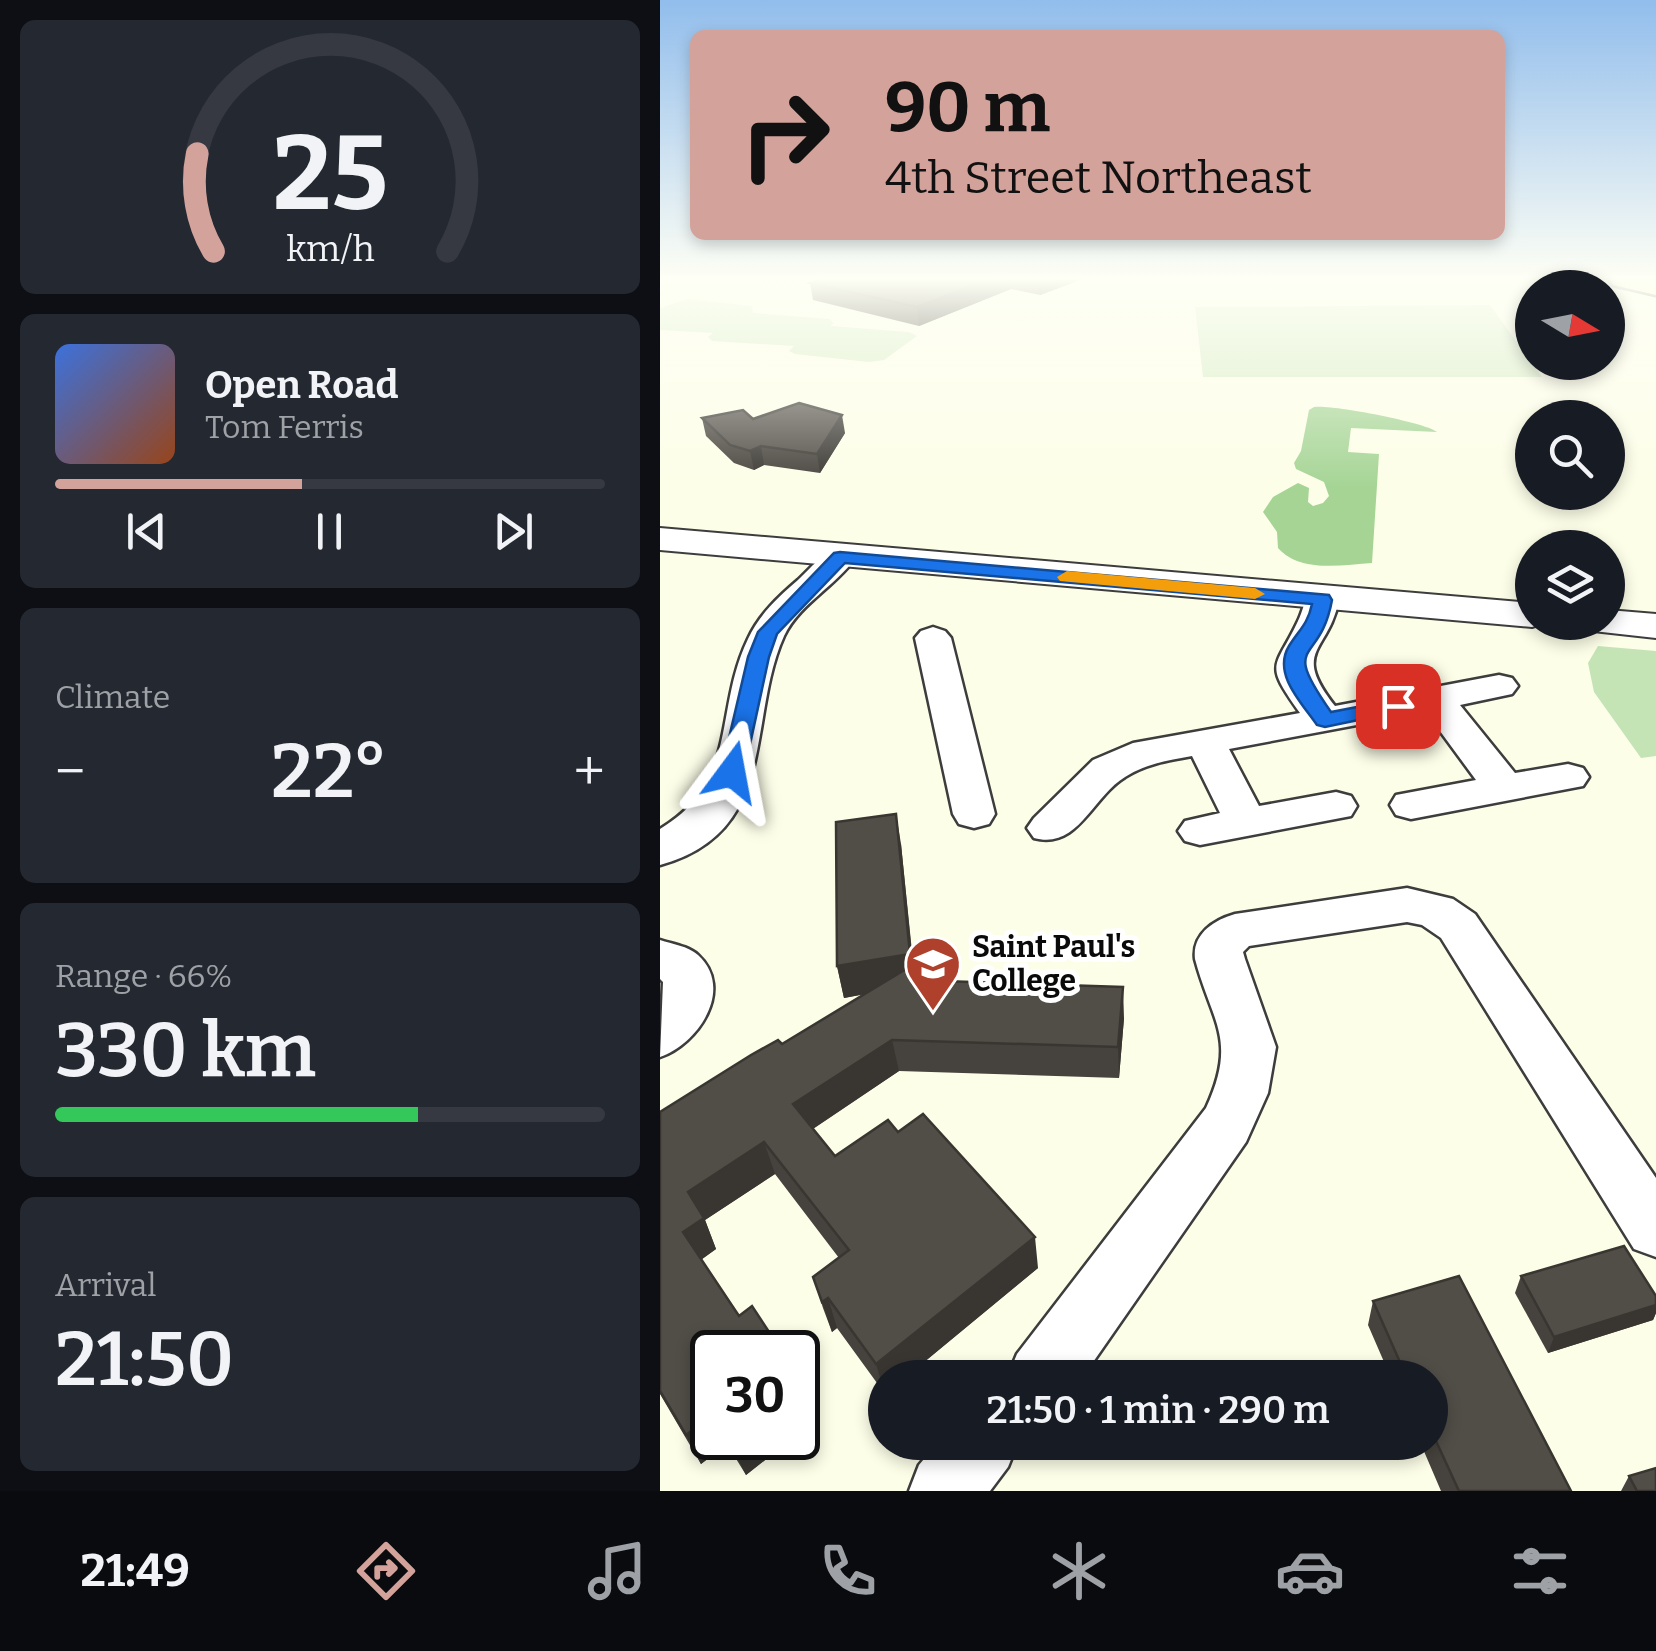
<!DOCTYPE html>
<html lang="en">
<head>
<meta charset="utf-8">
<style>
	:root { --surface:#171b24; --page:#242831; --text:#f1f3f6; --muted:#9ea1a6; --line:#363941; --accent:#d3a39b }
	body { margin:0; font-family:Bitter,serif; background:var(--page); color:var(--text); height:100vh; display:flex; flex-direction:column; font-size:38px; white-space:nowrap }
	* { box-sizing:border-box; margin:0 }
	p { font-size:32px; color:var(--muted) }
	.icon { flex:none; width:55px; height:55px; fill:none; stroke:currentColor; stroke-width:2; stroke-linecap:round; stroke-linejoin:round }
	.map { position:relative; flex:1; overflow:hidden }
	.drawer { display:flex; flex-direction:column; gap:20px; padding:20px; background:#0d0f14; width:660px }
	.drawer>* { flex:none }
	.hud { position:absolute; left:30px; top:30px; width:815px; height:210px; border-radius:15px; box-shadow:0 5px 15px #0003; background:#d3a39b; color:#111; overflow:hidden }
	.needle { width:65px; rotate:100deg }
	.fabs { position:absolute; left:855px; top:270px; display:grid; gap:20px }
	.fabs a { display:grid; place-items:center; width:110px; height:110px; border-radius:50%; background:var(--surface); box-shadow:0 5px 15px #0003; font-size:50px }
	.speed { position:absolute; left:30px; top:1330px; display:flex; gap:20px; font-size:50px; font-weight:700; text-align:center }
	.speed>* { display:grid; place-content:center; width:130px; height:130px; border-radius:50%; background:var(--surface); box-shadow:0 5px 15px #0003; line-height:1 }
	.speed .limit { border:5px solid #111; border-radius:15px; background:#fff; color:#111 }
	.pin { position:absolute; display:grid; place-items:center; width:85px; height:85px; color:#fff; margin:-42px; border-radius:20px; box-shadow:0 5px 15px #0006 }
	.me { position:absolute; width:110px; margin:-55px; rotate:13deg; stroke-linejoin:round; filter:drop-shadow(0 0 8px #0008) }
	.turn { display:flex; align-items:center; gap:35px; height:210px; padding:0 30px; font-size:45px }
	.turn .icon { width:130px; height:130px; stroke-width:2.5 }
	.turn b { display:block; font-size:70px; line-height:85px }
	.big { font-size:75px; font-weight:600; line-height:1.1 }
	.drawer .card { flex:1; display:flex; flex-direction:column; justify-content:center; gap:15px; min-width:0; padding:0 35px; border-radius:15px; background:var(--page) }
	.drawer .dial { align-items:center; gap:0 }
	.dial svg { height:260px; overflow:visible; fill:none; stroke:var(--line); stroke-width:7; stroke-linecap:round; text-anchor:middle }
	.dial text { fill:var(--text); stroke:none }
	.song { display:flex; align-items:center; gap:30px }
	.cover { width:120px; height:120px; border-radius:15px; background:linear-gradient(135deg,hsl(220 70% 55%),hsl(20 70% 35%)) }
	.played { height:10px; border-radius:5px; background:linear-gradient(90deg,var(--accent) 45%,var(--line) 45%) }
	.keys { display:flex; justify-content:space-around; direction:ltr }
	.heat { display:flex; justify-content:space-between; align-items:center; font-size:55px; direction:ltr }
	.charge { height:15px; border-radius:8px; background:linear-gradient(90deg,#34c759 66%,var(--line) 0) }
	.trip { position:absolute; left:208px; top:1360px; width:580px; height:100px; border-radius:50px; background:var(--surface); box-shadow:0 5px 15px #0003; font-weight:600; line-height:100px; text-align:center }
	.tab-bar { display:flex; height:160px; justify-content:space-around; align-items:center; background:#090b0e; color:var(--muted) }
	.tab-bar .icon { width:70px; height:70px }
	.tab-bar .selected { color:var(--accent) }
	.tab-bar b { font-size:45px; color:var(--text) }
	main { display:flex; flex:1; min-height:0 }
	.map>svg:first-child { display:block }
	.green { fill:#c4e4b5 }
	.forest { fill:#a5d495 }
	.pitch { fill:#d7ecc6 }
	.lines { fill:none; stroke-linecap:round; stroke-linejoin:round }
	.minor-casing { stroke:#3d3d3d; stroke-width:5 }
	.tertiary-casing { stroke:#3d3d3d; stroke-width:4 }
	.secondary-casing { stroke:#2c2c2c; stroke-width:5 }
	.minor { fill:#fff; fill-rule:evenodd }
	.tertiary { fill:#fff; fill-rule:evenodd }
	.secondary { fill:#f2faa7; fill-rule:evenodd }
	.wall { fill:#46423d }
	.shaded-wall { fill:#393632 }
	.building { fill:#514d47; stroke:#393632; stroke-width:2.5 }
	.route { fill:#1a73e8; stroke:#114b97; stroke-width:2.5 }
	.slow { fill:#f59e0b }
	.labels { text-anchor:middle; stroke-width:10; stroke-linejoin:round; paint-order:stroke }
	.near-poi-label { font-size:30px; font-weight:bold; fill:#0a0a0a; stroke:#fff; text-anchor:start }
</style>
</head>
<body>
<main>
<section class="drawer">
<div class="card dial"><svg viewBox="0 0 100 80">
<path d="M14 69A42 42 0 1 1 86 69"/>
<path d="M14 69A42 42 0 0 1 9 39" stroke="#d3a39b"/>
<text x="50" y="56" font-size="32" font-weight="700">25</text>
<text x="50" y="72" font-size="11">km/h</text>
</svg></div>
<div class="card">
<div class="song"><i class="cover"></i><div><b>Open Road</b><p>Tom Ferris</p></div></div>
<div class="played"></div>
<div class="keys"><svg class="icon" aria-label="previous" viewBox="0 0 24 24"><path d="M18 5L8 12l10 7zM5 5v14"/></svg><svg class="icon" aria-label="pause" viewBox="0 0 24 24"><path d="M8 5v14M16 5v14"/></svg><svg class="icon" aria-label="next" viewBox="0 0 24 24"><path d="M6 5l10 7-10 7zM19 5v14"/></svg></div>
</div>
<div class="card"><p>Climate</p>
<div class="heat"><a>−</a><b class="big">22°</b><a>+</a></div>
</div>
<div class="card"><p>Range · 66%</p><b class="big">330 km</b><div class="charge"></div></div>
<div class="card"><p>Arrival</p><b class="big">21:50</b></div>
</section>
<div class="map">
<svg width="996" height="1491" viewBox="0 0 996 1491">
	<rect width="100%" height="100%" fill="#fdfee8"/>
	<path class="green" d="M 938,646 L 996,651 L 996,756 L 981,758 L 934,692 L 928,663 Z"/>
	<path class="forest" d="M 654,407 C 671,404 768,423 777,432 L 691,428 L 688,452 L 719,454 L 712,563 C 682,565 640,573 618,548 L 617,532 L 603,512 L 613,497 L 638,483 L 649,488 L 648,502 L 653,506 L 663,503 L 669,496 L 664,482 L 636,469 L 634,463 L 641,451 L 649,410 Z"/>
	<g class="pitch">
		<path d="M 27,299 L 92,306 L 93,313 L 170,319 L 173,323 L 171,326 L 249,332 L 257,336 L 224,360 L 209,362 L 135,354 L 129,351 L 134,346 L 52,341 L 48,337 L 53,333 L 0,330 L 0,308 Z"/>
		<path d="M 830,305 L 882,377 L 543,377 L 535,307 Z"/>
	</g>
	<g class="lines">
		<g class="minor-casing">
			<g id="minor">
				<path d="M 180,547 L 191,550 L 196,557 C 176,586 139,604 124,636 C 86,720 120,832 0,865 L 0,829 C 80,781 53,712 88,639 C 99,615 118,597 138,580 C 151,568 163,552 180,547 Z"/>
				<path d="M 662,589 L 674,592 L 679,599 C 669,653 630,649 675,706 L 839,675 L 852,678 L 858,686 L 852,694 L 800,705 L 855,773 L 908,764 L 923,768 L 929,777 L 923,786 L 751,819 L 736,815 L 730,805 L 736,795 L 816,780 L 766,712 L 569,749 L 599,806 L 676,792 L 691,796 L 697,806 L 691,816 L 540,845 L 525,841 L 518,831 L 525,821 L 560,813 L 532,756 C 509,760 485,764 465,777 C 432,797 418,850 374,838 L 367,828 L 374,818 L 433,760 L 473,743 L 640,713 C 603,661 615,670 638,621 C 643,611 644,601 650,592 Z"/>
				<path d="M 273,627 L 285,631 L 291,638 L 335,814 L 329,824 L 314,828 L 299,824 L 293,814 L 255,638 L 261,631 Z"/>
				<path d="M 747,888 L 793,899 L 815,914 L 996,1178 L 996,1257 L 974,1249 L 781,938 L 762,925 L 747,922 L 589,946 L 583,952 L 585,959 L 616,1047 L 608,1093 L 586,1142 L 422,1378 L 347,1378 L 357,1354 L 546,1108 C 578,1039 552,1023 535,959 C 532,934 554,920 575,914 Z"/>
				<path d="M 0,940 C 12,944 28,946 38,955 C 75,989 38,1044 0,1057 L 3,982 L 0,979 Z"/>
				<path d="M 278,1442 L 358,1442 L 348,1467 L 330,1491 L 249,1491 L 259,1465 Z"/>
			</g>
		</g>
		<g class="tertiary-casing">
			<g id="tertiary">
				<path d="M 0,528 L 872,603 L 872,622 L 887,622 L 872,627 L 0,550 Z"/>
				<path d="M 948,610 L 996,614 L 996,638 L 933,631 L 928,622 L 948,622 Z"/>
			</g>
		</g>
		<g class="secondary-casing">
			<path id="secondary" d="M 949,279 L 996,279 L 996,295 L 953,285 Z"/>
		</g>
		<use href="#minor" class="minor"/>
		<use href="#tertiary" class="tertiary"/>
		<use href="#secondary" class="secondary"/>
	</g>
	<g class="wall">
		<path d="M 162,279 L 423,279 L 380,295 L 351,289 L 259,326 L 153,300 L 150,283 Z"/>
		<path d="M 42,418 L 93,419 L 185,433 L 160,473 L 104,465 L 94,470 L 74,463 L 46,436 Z"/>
		<path d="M 241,844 L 255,981 L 464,1018 L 459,1078 L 239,1071 L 153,1129 L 175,1156 L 238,1132 L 378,1268 L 225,1394 L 177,1328 L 172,1332 L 163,1308 L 153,1277 L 179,1258 L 115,1174 L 45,1220 L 56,1249 L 41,1260 L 52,1352 L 52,1438 L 133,1438 L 86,1475 L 67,1444 L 41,1464 L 0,1394 L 0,1112 L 122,1044 L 204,994 L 184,998 L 177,966 Z"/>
		<path d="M 861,1276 L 996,1296 L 996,1313 L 993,1320 L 888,1353 L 855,1293 Z"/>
		<path d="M 713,1301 L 911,1491 L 781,1491 L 760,1442 L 770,1442 L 770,1378 L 731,1378 L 708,1325 Z"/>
		<path d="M 969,1476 L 996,1491 L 961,1491 Z"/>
	</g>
	<g class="shaded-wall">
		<path d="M 330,279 L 350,279 L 351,289 L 259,326 L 257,307 Z"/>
		<path d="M 379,279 L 423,279 L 380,295 Z"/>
		<path d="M 182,415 L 185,433 L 160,473 L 157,454 Z"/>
		<path d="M 101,446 L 104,465 L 94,470 L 90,451 Z"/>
		<path d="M 236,814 L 241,844 L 255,985 L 184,998 L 177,966 Z"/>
		<path d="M 463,987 L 464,1018 L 459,1078 L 458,1047 Z"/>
		<path d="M 232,1040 L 239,1071 L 142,1136 L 133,1104 Z"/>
		<path d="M 104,1142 L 115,1174 L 45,1220 L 56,1249 L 36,1263 L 23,1232 L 28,1192 Z"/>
		<path d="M 375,1237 L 378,1268 L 245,1378 L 225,1378 L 225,1394 L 216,1364 Z"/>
		<path d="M 168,1298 L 177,1328 L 172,1332 L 162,1302 Z"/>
		<path d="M 996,1305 L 996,1313 L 993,1320 L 888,1353 L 894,1337 Z"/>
		<path d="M 113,1338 L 119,1352 L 102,1352 L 100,1348 Z"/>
		<path d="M 138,1409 L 145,1428 L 138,1434 Z"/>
		<path d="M 52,1415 L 52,1438 L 64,1438 L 67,1444 L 41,1464 L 26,1435 Z"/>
		<path d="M 83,1438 L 133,1438 L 86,1475 L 72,1446 Z"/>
	</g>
	<g class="building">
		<path d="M 162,279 L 330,279 L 257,307 L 150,283 Z"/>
		<path d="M 139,403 L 182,415 L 157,454 L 101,446 L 90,451 L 70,445 L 42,418 L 83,410 L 93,419 Z"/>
		<path d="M 236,814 L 250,954 L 177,966 L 176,822 Z"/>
		<path d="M 251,966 L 252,980 L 463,987 L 458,1047 L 232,1040 L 133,1104 L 175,1156 L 228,1120 L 238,1132 L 263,1114 L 375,1237 L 216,1364 L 168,1298 L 162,1302 L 153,1277 L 189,1250 L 104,1142 L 28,1192 L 44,1218 L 23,1232 L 79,1316 L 92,1306 L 113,1338 L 100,1348 L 103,1352 L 52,1352 L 52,1415 L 26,1435 L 0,1391 L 0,1112 L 91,1055 L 118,1040 L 122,1044 Z"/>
		<path d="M 964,1246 L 996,1296 L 996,1305 L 894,1337 L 861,1276 Z"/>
		<path d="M 799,1276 L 911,1491 L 799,1491 L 770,1428 L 770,1378 L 747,1378 L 713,1301 Z"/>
		<path d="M 67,1438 L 83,1438 L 72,1446 Z"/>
		<path d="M 996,1468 L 996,1491 L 977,1491 L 969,1476 Z"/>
	</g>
	<linearGradient id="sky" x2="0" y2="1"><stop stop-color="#91bdec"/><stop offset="0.57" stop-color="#fefff5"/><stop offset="1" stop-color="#fefff5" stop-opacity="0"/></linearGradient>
	<rect width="996" height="488" fill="url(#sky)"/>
	<path class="route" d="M 180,552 L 669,595 L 672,600 C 660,667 619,638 671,712 L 738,699 L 749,706 L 746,710 L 665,727 L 657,725 C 642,703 612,674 629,646 C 639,630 648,624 652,604 L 185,563 L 117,634 L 109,657 L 84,772 L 81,777 L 64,777 L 61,772 L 88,657 L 98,632 L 174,553 Z"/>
	<path class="slow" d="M 407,571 L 595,588 L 605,594 L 595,599 L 400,581 L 397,577 Z"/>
	<defs>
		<g id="university-pin" transform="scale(2.875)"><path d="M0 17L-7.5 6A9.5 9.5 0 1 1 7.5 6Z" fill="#af412c" stroke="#fff"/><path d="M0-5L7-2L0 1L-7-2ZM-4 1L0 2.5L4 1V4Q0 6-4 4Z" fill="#fff"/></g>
	</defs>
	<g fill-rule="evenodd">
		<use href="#university-pin" x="273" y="964"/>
	</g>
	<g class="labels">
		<g class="near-poi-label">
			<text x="312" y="957">Saint Paul's<tspan x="312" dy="34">College</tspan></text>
		</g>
	</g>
</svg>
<div class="fabs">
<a><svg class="needle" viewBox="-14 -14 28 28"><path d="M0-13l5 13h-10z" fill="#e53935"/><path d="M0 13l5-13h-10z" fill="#9ea1a6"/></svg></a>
<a><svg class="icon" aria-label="search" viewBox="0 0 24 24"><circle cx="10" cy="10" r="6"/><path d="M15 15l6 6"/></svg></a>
<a><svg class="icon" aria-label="layers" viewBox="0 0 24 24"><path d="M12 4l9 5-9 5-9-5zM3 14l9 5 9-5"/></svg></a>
</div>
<div class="speed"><div class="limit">30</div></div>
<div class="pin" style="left:738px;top:706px;background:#d93025"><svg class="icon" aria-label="arrive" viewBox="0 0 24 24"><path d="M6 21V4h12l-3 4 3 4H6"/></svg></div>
<svg class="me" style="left:72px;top:772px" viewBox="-20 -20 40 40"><path d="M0-17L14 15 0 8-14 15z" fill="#1a73e8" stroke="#fff" stroke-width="4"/></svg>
<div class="trip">21:50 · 1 min · 290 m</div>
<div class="hud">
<div class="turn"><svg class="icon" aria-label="right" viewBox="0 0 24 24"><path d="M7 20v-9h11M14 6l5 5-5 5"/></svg><div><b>90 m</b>4th Street Northeast</div></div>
</div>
</div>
</main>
<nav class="tab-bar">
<b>21:49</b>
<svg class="icon selected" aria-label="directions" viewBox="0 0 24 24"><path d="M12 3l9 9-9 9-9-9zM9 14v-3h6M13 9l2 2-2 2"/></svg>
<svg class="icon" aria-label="music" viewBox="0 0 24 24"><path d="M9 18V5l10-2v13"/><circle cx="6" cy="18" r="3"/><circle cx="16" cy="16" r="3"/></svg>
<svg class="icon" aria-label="phone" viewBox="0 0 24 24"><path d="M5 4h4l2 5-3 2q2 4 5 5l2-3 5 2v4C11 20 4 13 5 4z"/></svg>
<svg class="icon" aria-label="climate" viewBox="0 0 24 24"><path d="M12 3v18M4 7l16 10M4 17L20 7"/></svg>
<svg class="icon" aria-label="car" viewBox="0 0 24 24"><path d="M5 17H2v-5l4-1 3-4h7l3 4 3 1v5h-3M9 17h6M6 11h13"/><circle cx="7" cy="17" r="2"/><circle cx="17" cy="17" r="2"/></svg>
<svg class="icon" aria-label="filters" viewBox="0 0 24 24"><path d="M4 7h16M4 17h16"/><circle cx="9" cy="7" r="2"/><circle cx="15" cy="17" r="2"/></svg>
</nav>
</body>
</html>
